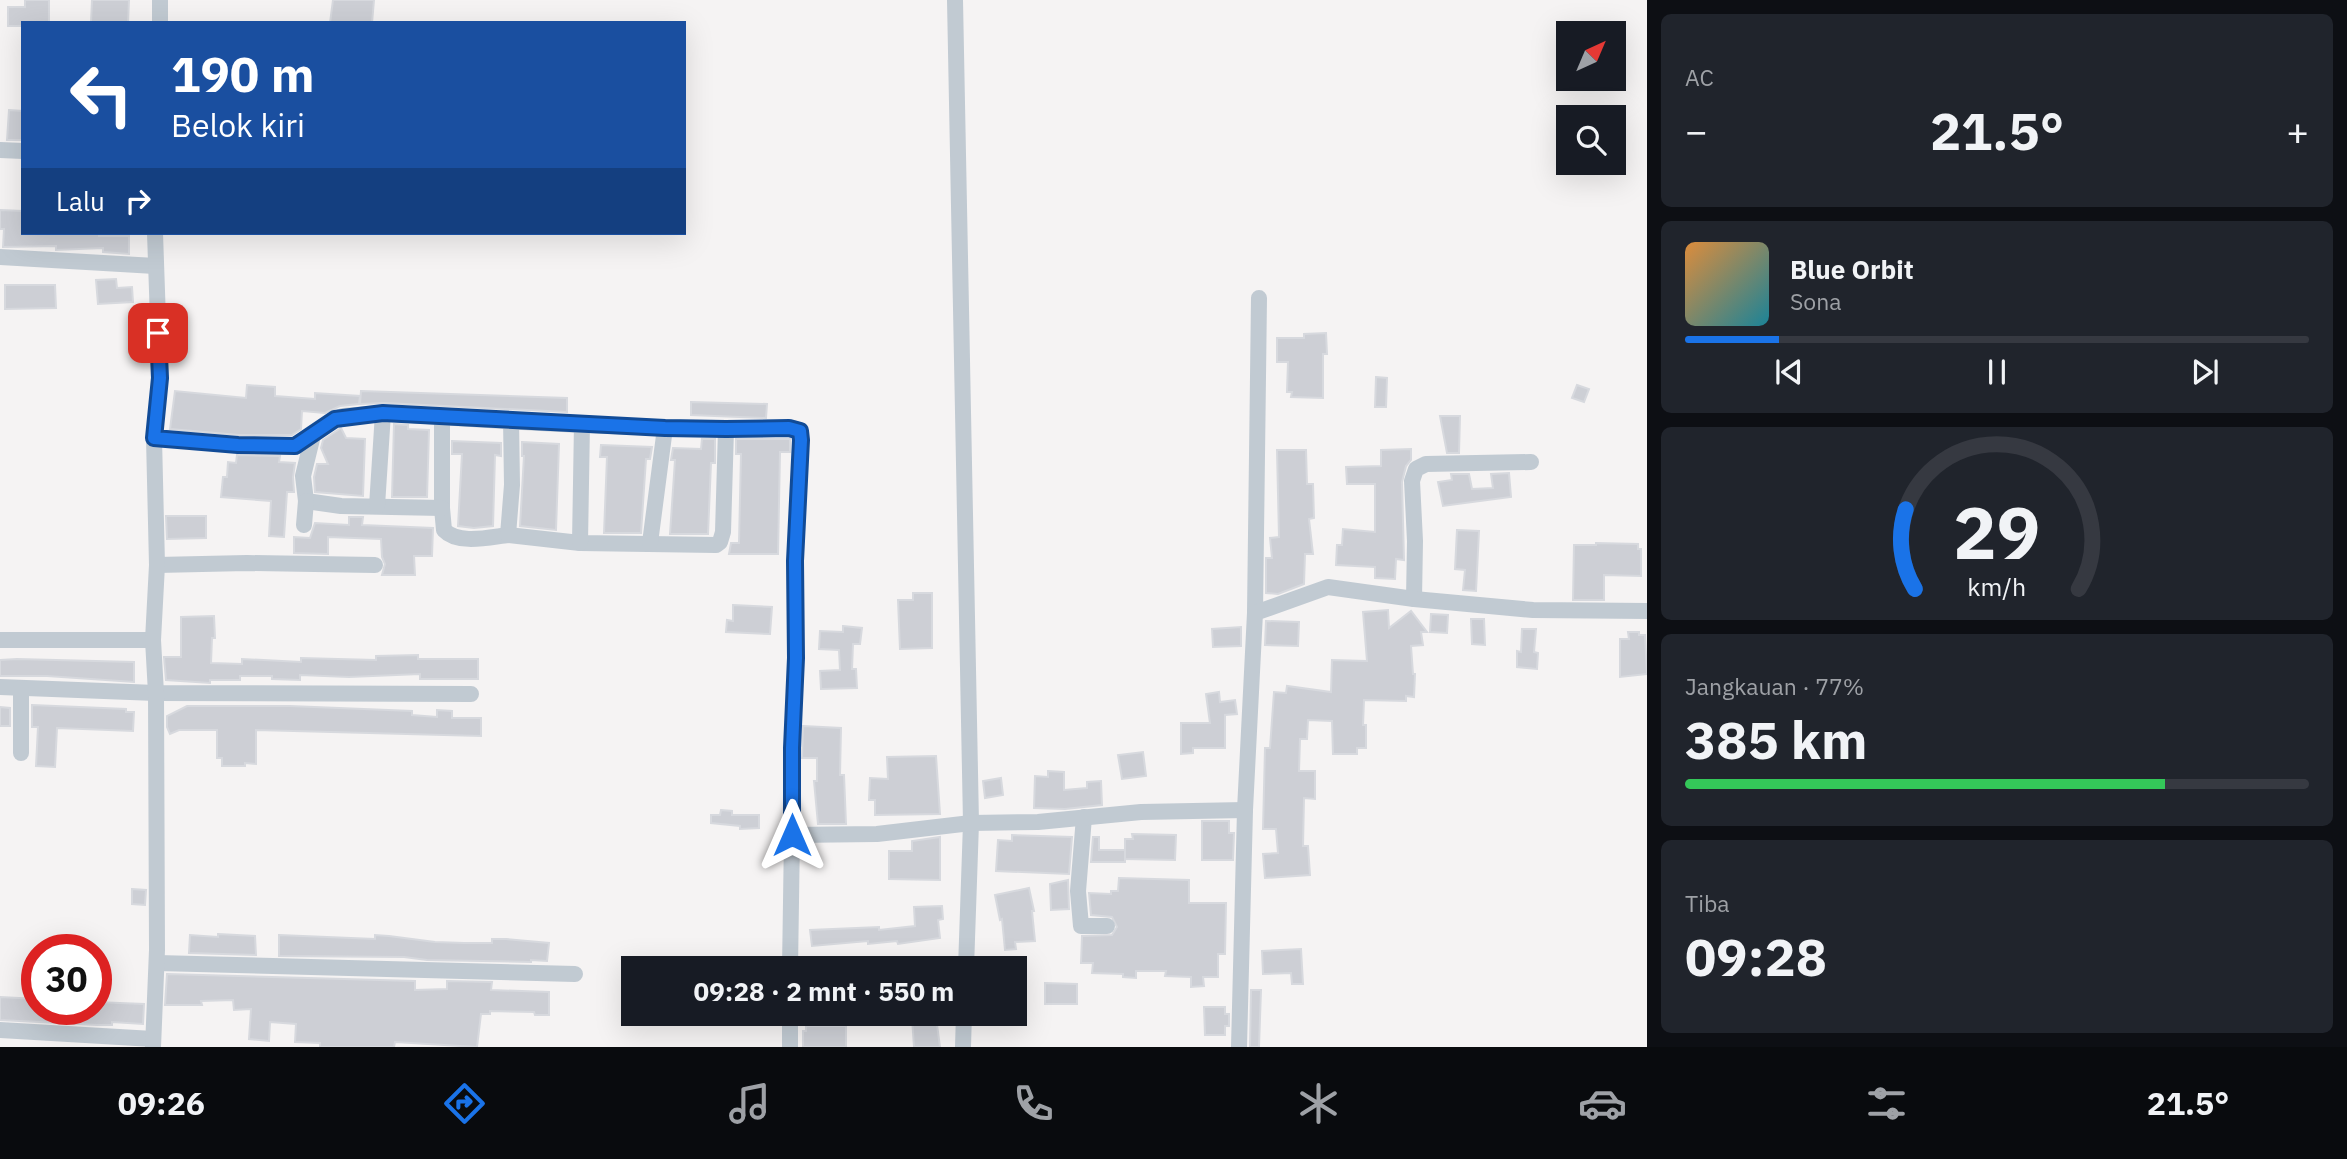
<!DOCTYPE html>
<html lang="id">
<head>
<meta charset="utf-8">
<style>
	:root { --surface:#171b24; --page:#20242c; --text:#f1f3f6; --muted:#9ea1a6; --line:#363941; --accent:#1a73e8 }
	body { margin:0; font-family:"IBM Plex Sans",sans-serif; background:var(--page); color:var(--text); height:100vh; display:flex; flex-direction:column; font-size:26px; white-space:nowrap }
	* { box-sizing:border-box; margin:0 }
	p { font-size:23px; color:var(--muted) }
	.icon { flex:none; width:38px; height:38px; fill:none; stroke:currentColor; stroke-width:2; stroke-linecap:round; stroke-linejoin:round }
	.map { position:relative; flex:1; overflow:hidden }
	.sheet { display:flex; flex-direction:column; gap:14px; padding:14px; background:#0d0f14; width:700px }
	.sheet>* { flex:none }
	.hud { position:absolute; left:21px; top:21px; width:665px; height:214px; border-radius:0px; box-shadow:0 7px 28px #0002; background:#1a4fa0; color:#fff; overflow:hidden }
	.needle { width:46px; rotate:44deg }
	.controls { position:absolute; left:1556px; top:21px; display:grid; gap:14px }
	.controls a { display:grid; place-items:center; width:70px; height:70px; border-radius:0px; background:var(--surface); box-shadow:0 7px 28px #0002; font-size:35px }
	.speed { position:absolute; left:21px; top:934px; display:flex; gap:14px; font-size:35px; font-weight:700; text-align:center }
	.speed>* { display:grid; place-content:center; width:91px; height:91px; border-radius:50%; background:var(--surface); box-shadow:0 7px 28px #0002; line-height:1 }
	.speed .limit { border:10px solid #d22; background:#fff; color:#111 }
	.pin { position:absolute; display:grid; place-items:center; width:60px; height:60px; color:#fff; margin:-30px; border-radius:14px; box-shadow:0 4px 10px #0006 }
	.me { position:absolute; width:77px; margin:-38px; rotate:0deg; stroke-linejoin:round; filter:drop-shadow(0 0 5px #0008) }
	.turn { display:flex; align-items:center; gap:24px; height:147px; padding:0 35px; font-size:32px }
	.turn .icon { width:91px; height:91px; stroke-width:2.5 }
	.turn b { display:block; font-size:49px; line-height:60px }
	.then { display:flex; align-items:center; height:66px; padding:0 35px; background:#0003; gap:14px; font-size:26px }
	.big { font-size:52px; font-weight:700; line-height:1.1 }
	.sheet .card { flex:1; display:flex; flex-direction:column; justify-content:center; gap:10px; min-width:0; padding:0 24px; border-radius:10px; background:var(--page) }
	.sheet .dial { align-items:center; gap:0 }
	.dial svg { height:182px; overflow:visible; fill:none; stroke:var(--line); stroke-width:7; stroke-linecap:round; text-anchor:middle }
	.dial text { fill:var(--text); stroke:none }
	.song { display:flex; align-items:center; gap:21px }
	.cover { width:84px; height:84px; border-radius:10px; background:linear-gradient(135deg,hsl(30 70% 55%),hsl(190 70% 35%)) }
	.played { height:7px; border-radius:4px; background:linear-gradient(90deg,var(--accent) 15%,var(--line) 15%) }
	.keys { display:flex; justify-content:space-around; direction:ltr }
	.heat { display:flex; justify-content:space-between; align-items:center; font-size:38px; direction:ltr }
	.charge { height:10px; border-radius:5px; background:linear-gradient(90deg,#34c759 77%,var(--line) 0) }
	.trip { position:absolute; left:621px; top:956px; width:406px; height:70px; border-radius:0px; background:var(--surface); box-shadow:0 7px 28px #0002; font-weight:700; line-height:70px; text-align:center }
	.dock { display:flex; height:112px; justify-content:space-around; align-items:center; background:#090b0e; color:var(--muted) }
	.dock .icon { width:49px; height:49px }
	.dock .current { color:var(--accent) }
	.dock b { font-size:32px; color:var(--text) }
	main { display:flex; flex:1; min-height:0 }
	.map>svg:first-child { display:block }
	.building { fill:#cdcfd5; stroke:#d7d9de; stroke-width:2 }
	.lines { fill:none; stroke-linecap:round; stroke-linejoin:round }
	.minor { stroke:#c1cad2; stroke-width:16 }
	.route-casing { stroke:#114b97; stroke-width:18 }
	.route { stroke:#1a73e8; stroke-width:12 }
</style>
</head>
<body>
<main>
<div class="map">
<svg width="1647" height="1047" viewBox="0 0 1647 1047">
	<rect width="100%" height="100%" fill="#f5f3f3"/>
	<g class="building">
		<path d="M 25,0 L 49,0 L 49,23 L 23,23 L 23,26 L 8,26 L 8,7 L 25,7 Z"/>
		<path d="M 92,0 L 129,0 L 128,23 L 91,23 Z"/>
		<path d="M 333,0 L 374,0 L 372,23 L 330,23 Z"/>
		<path d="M 9,110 L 23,111 L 23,140 L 7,140 Z"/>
		<path d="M 0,210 L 23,211 L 23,233 L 99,233 L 99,236 L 129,236 L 129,254 L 103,252 L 103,248 L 56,250 L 56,246 L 3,247 L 4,229 L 0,229 Z"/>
		<path d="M 116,279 L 117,288 L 132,287 L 133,302 L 98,304 L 96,280 Z"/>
		<path d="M 5,285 L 55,285 L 56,308 L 5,309 Z"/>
		<path d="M 1326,333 L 1327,354 L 1323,354 L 1323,398 L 1291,397 L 1292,392 L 1287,392 L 1288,362 L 1277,362 L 1277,338 L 1304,338 L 1304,334 Z"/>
		<path d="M 1376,377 L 1387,378 L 1386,407 L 1375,407 Z"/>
		<path d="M 247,385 L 275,387 L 275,396 L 315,399 L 315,393 L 360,396 L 359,404 L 340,406 L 325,413 L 302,411 L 301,429 L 292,435 L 239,435 L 170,429 L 175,391 L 246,398 Z"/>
		<path d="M 1577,385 L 1589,389 L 1584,402 L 1572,398 Z"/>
		<path d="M 361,391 L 567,398 L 567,412 L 384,403 L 360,404 Z"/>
		<path d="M 691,402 L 767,404 L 766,418 L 691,415 Z"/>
		<path d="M 1440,416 L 1460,416 L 1459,453 L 1447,453 Z"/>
		<path d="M 394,424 L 408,425 L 408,429 L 429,430 L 427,497 L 392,497 Z"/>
		<path d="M 341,428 L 346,438 L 365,439 L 363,496 L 315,492 L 314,477 L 317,464 L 328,464 L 321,448 L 323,440 Z"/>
		<path d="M 702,439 L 715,439 L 715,463 L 711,463 L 708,534 L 670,534 L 675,460 L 671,460 L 673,448 L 701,449 Z"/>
		<path d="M 736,439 L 790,439 L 790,452 L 780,452 L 778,554 L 729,554 L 731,543 L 739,543 L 741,454 L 736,454 Z"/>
		<path d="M 452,441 L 501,443 L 501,456 L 495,455 L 493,526 L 474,528 L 458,526 L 462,454 L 452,454 Z"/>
		<path d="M 522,442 L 559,444 L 556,530 L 520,526 L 524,456 L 522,456 Z"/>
		<path d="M 601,445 L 652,447 L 650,459 L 646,459 L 641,533 L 604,533 L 607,457 L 600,457 Z"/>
		<path d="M 1411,449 L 1411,460 L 1406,466 L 1402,482 L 1404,560 L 1396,559 L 1395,579 L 1375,578 L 1375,567 L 1336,565 L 1337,545 L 1342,545 L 1343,529 L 1375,532 L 1375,484 L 1347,484 L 1346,467 L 1381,466 L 1381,450 Z"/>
		<path d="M 1277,450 L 1306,450 L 1307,484 L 1313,484 L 1314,518 L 1309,519 L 1313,554 L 1305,554 L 1304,584 L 1278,594 L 1266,593 L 1266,558 L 1272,558 L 1270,538 L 1279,537 Z"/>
		<path d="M 237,455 L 280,456 L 279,462 L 295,463 L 293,477 L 294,492 L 287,492 L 284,537 L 269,536 L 271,501 L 221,497 L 223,477 L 227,477 L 228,462 L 236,463 Z"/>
		<path d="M 1509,473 L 1511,497 L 1443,506 L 1438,482 L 1452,480 L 1451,474 L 1469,474 L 1472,489 L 1493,488 L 1491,474 Z"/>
		<path d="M 166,516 L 206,516 L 206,538 L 167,539 Z"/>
		<path d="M 349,517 L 363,517 L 362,525 L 433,528 L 432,556 L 414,556 L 415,575 L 382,575 L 385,564 L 382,557 L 381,539 L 328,537 L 328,554 L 294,553 L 294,537 L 310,538 L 315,523 L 349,525 Z"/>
		<path d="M 1457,530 L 1479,531 L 1476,591 L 1463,590 L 1465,570 L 1455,569 Z"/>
		<path d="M 1596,543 L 1638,544 L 1638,549 L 1641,549 L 1641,576 L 1604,575 L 1604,600 L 1573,600 L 1574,545 L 1596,545 Z"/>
		<path d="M 913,593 L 932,593 L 932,648 L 900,649 L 898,600 L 913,600 Z"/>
		<path d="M 733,605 L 772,607 L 770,634 L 726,632 L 727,620 L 733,621 Z"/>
		<path d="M 1388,610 L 1389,628 L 1411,611 L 1427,632 L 1421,632 L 1423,645 L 1411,646 L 1413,674 L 1415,674 L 1414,697 L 1406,696 L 1406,701 L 1364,700 L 1363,725 L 1366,725 L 1366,748 L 1357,748 L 1357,754 L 1333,754 L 1332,721 L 1308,720 L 1307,739 L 1300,739 L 1299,771 L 1315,771 L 1315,799 L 1304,798 L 1303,846 L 1308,846 L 1310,875 L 1265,878 L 1263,854 L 1278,853 L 1276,829 L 1263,829 L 1265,748 L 1270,748 L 1274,692 L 1286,693 L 1287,686 L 1331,692 L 1332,660 L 1367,661 L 1363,612 Z"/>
		<path d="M 1431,614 L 1448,615 L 1447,633 L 1430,632 Z"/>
		<path d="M 214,616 L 215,638 L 212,638 L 211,663 L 242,664 L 242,659 L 301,662 L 301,658 L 376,660 L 376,656 L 418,655 L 418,659 L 478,659 L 478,679 L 420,679 L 420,674 L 349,677 L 300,675 L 300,680 L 272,679 L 272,676 L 240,676 L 240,680 L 210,680 L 210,683 L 166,680 L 164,657 L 181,657 L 181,617 Z"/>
		<path d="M 1471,619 L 1484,619 L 1485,645 L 1472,644 Z"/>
		<path d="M 1266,621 L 1299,622 L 1298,646 L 1265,645 Z"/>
		<path d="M 843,626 L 862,628 L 860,644 L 853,644 L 852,669 L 856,669 L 857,688 L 821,689 L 820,671 L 840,670 L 839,650 L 819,649 L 820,631 L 843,632 Z"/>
		<path d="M 1241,627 L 1241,646 L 1213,647 L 1212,629 Z"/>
		<path d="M 1522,629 L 1536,629 L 1534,652 L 1538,653 L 1537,669 L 1517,667 L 1517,651 L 1521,652 Z"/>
		<path d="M 1628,632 L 1639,632 L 1639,635 L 1645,635 L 1647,674 L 1620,677 L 1620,639 L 1629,639 Z"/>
		<path d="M 17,659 L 134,662 L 134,682 L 47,676 L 0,676 L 0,660 Z"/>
		<path d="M 1219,692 L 1220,702 L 1235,700 L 1237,714 L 1225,715 L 1225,748 L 1193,748 L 1193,753 L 1181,754 L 1181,723 L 1210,723 L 1206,694 Z"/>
		<path d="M 32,705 L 126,709 L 126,712 L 134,712 L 133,731 L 57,728 L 55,767 L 36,766 L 38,727 L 32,727 Z"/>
		<path d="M 187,706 L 290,706 L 412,711 L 412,715 L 437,717 L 437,710 L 452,711 L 452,718 L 481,718 L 481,736 L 256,730 L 256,764 L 245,763 L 245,766 L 222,766 L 222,758 L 217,758 L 217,730 L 179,730 L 170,734 L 167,727 L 167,716 Z"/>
		<path d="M 0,707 L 10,708 L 10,726 L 0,726 Z"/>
		<path d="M 803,726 L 841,728 L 840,775 L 844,775 L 846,824 L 818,824 L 814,781 L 817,781 L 817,758 L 802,758 Z"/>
		<path d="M 1143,752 L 1146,776 L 1122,779 L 1118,755 Z"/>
		<path d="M 936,756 L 940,814 L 875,815 L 875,800 L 869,800 L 870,778 L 888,779 L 887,757 Z"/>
		<path d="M 1048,771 L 1064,772 L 1064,790 L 1087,788 L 1087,782 L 1101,781 L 1102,805 L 1065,809 L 1034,808 L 1035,776 L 1048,777 Z"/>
		<path d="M 1001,778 L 1003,795 L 985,798 L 983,781 Z"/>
		<path d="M 721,810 L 732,811 L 732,815 L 759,815 L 759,828 L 740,829 L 740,826 L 711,823 L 711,815 L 720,815 Z"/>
		<path d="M 1202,821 L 1229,821 L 1229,833 L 1234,833 L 1233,860 L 1202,860 Z"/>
		<path d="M 1132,834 L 1176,835 L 1175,860 L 1125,859 L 1125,839 L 1133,839 Z"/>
		<path d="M 1012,835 L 1072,837 L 1069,874 L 996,871 L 998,840 L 1012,841 Z"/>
		<path d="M 940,837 L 940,880 L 889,879 L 889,851 L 912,851 L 912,841 Z"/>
		<path d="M 1093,837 L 1099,837 L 1099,850 L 1125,850 L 1125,862 L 1091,862 Z"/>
		<path d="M 1119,878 L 1189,880 L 1189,903 L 1226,903 L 1225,954 L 1218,954 L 1218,977 L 1203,977 L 1204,986 L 1191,987 L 1191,977 L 1165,976 L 1166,971 L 1136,971 L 1136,978 L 1123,977 L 1123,974 L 1092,973 L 1093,963 L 1081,963 L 1082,936 L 1112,935 L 1117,927 L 1112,917 L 1091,915 L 1089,893 L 1111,894 L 1111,891 L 1118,891 Z"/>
		<path d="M 1068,880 L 1069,909 L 1051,910 L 1050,884 Z"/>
		<path d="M 1029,888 L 1034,911 L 1032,911 L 1035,941 L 1015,942 L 1016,949 L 1005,950 L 1002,919 L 1000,920 L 995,895 Z"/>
		<path d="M 132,889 L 146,890 L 145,905 L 132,904 Z"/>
		<path d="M 942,906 L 943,919 L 938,920 L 940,938 L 898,944 L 897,941 L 868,944 L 868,941 L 812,946 L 810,930 L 879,927 L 879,930 L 915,926 L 914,907 Z"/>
		<path d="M 218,934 L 255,936 L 256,955 L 189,953 L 190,935 L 218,937 Z"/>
		<path d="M 279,935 L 375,939 L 375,935 L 389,936 L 435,942 L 464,943 L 492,943 L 492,939 L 506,939 L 549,943 L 547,961 L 531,960 L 531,962 L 427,960 L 404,957 L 279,956 Z"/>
		<path d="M 1301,949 L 1303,984 L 1292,984 L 1291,973 L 1263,974 L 1262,951 Z"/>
		<path d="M 167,974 L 415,981 L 415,990 L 447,989 L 447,981 L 492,982 L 491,990 L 549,992 L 549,1015 L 535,1015 L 534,1012 L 490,1011 L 490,1014 L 481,1014 L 477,1047 L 395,1042 L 394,1047 L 320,1047 L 320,1043 L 295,1042 L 296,1024 L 270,1022 L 269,1041 L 249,1039 L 251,1009 L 234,1010 L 233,1000 L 201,1001 L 202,1005 L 165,1005 Z"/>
		<path d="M 1045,983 L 1077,984 L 1077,1004 L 1045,1004 Z"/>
		<path d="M 1251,990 L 1261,990 L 1259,1047 L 1250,1047 Z"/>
		<path d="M 0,997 L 37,999 L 37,1010 L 96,1010 L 96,1002 L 144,1004 L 143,1024 L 112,1022 L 112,1025 L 97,1025 L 0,1020 Z"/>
		<path d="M 1204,1007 L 1225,1007 L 1225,1014 L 1229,1014 L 1229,1026 L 1225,1026 L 1225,1035 L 1205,1035 Z"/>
		<path d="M 936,1017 L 940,1047 L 914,1047 L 912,1018 Z"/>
		<path d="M 806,1026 L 846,1026 L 846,1047 L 803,1047 L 803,1031 L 806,1031 Z"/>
	</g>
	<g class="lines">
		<g class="minor">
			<path d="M 160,0 L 160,23"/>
			<path d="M 955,0 L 971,823 L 966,968"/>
			<path d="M 0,150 L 23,151"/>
			<path d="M 0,257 L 155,266"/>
			<path d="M 442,417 L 442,508 L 444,530 C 458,545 490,537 508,535 L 512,485 L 511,419"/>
			<path d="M 313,435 L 303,476 L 306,501 L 341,506 L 442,508"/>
			<path d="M 154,438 L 238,445 L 295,446 L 335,419 L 343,416 L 383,413 C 518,423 654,430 789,428 C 798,428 801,431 801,440 L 795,561 L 796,658 L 792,748 L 792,835"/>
			<path d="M 377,506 L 383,413"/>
			<path d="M 304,525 L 306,501"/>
			<path d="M 508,535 L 580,543 L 716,545 L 720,542 L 723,532 L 726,429"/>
			<path d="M 580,543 L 582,423"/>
			<path d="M 650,543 L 665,428"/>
			<path d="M 157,565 L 247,563 L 375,565"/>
			<path d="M 1414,599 L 1415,541 L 1412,481 L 1416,469 L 1426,464 L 1531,462"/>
			<path d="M 1255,613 L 1259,298"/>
			<path d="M 0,640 L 153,640"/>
			<path d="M 0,687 L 156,693 L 471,694"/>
			<path d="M 21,753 L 21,688"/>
			<path d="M 1084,817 L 1078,891 L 1081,926 L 1107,926"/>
			<path d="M 157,963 L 575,974"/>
			<path d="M 790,968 L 792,835 L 877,834 L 971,823 L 1038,822 L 1141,812 L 1245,810"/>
			<path d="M 790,1013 L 790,1047"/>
			<path d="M 0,1030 L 153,1039"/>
			<path d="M 153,1047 L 157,950 L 156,693 L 153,640 L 157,565 L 154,438 L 160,378 L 155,233"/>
			<path d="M 963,1047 L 964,1013"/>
			<path d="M 1239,1047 L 1245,810 L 1255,613 L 1328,587 L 1414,599 L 1533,610 L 1647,611"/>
		</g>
	</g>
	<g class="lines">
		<g class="route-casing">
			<path id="route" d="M 158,333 L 160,378 L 154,438 L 238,445 L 295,446 L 335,419 L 383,413 L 665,428 L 726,429 L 789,428 L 800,431 L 801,440 L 795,561 L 796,658 L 792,748 L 792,835"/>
		</g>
		<use href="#route" class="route"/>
	</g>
</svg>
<div class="controls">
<a><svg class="needle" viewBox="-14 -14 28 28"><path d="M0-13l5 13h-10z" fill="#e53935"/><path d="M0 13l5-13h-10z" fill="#9ea1a6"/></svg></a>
<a><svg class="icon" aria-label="search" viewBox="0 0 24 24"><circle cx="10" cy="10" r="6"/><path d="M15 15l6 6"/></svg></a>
</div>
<div class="speed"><div class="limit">30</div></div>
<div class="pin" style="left:158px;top:333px;background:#d93025"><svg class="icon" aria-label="arrive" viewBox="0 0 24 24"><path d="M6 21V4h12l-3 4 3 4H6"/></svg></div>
<svg class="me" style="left:792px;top:835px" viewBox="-20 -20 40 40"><path d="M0-17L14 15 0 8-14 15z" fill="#1a73e8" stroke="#fff" stroke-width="4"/></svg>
<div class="trip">09:28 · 2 mnt · 550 m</div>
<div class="hud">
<div class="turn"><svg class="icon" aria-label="left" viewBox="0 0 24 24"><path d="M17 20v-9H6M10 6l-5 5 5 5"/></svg><div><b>190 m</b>Belok kiri</div></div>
<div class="then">Lalu<svg class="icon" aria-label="right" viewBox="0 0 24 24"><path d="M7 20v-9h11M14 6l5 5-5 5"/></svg></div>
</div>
</div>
<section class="sheet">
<div class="card"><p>AC</p>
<div class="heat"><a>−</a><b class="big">21.5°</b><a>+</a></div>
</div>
<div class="card">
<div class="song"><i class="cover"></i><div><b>Blue Orbit</b><p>Sona</p></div></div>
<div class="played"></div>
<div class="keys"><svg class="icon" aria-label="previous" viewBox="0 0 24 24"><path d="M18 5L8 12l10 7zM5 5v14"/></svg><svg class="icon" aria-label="pause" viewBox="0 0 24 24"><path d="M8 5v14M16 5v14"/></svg><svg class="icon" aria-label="next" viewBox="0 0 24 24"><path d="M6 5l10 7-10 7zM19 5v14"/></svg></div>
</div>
<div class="card dial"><svg viewBox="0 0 100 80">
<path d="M14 69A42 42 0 1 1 86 69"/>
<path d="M14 69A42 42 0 0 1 10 34" stroke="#1a73e8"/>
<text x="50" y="56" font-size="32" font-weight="700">29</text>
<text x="50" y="72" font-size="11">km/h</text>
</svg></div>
<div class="card"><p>Jangkauan · 77%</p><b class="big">385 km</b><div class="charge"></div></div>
<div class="card"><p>Tiba</p><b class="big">09:28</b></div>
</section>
</main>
<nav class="dock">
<b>09:26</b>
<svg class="icon current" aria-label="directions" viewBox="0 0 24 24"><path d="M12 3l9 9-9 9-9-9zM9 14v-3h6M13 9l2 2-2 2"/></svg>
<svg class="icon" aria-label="music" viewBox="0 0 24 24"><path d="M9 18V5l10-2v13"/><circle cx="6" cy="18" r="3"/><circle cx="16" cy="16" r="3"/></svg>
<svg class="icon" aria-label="phone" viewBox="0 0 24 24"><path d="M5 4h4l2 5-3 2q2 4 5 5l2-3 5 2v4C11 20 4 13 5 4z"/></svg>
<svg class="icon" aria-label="climate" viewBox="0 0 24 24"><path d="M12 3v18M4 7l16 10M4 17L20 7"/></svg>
<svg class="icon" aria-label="car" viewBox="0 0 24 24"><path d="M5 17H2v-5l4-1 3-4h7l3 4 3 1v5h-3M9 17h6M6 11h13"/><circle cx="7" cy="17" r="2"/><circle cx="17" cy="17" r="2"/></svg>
<svg class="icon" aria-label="filters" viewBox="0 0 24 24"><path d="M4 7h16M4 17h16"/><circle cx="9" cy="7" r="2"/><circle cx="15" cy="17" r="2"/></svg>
<b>21.5°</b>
</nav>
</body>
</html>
